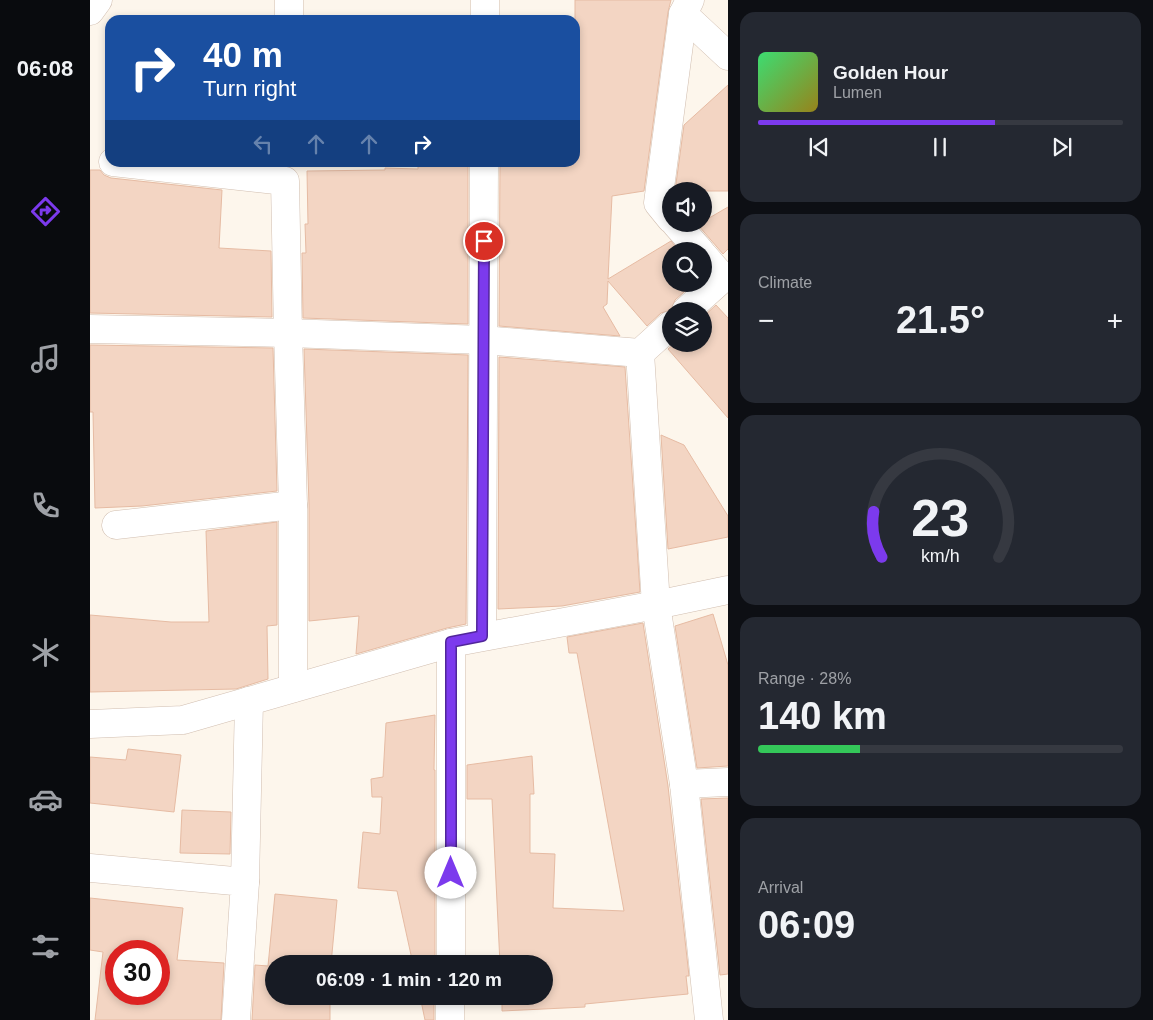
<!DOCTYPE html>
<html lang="en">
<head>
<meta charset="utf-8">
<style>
	:root { --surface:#171b24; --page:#242831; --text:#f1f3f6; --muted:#9ea1a6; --line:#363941; --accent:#7c3aed }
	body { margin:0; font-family:Arial,sans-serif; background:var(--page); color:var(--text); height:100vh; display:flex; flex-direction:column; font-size:19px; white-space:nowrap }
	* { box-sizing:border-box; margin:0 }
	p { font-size:16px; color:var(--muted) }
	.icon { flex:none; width:28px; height:28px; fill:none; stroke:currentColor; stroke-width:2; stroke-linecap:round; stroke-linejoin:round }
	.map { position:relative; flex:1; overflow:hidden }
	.sheet { display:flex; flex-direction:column; gap:12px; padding:12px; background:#0d0f14; width:425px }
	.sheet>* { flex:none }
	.top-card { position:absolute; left:15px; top:15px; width:475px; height:152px; border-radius:15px; box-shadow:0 2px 8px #0003; background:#1a4fa0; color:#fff; overflow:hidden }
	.controls { position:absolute; left:572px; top:182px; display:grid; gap:10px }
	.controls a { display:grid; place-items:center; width:50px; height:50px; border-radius:50%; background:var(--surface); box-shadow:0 2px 8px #0003; font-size:25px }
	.speed { position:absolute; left:15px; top:940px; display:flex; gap:10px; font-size:25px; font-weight:700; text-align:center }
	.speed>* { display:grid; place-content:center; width:65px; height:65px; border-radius:50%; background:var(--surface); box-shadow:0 2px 8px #0003; line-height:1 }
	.speed .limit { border:8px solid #d22; background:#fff; color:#111 }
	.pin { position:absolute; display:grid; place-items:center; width:42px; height:42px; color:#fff; margin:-21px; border:2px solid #fff; border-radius:50%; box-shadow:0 1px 5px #0007 }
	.me { position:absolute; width:55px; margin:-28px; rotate:0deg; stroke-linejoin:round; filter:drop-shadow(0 0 4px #0008) }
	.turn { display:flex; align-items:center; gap:18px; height:105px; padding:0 15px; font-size:22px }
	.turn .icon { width:65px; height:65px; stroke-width:2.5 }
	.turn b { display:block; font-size:35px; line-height:42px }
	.lanes { display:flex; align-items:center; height:48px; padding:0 15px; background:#0003; justify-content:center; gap:25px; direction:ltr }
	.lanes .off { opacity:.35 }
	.big { font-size:38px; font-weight:700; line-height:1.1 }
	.sheet .tile { flex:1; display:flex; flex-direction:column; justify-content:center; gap:8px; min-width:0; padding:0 18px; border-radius:15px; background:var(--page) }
	.sheet .dial { align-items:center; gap:0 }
	.dial svg { height:130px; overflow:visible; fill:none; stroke:var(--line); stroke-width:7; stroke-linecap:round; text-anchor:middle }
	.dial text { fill:var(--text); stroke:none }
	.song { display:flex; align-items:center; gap:15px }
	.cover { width:60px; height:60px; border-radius:8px; background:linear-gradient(135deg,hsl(140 70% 55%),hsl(50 70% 35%)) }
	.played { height:5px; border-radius:2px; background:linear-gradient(90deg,var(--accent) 65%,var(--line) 65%) }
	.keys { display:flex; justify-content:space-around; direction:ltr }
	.heat { display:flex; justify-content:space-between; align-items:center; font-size:28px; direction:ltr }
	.charge { height:8px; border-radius:4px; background:linear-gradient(90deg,#34c759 28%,var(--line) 0) }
	.trip { position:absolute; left:175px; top:955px; width:288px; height:50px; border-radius:25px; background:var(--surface); box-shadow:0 2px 8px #0003; font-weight:700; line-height:50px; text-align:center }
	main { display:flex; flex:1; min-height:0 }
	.menu { display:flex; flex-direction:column; width:90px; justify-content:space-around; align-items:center; background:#090b0e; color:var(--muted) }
	.menu .icon { width:35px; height:35px }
	.menu .selected { color:var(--accent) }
	.menu b { font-size:22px; color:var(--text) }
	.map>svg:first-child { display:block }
	.building { fill:#f3d5c3; stroke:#e6bba3; fill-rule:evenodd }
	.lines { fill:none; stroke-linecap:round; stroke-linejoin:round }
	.street-casing { stroke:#d1beb0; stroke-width:29 }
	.street { stroke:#fff; stroke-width:28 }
	.route-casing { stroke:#51269a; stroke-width:12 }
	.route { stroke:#7c3aed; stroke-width:9 }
</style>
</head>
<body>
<main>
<nav class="menu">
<b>06:08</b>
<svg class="icon selected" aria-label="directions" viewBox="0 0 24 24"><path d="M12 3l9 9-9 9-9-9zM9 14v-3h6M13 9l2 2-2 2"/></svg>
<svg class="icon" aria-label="music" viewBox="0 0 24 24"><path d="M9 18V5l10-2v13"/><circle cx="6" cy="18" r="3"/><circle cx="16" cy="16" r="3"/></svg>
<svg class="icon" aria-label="phone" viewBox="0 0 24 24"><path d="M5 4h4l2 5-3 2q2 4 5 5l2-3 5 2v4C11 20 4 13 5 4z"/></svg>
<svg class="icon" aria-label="climate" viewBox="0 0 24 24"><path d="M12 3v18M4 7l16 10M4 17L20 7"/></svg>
<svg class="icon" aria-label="car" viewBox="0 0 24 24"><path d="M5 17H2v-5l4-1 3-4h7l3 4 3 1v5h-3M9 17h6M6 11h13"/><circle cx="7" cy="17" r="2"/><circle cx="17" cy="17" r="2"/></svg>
<svg class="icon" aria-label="filters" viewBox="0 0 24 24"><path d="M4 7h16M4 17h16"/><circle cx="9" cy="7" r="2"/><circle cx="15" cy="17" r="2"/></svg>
</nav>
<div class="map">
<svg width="638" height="1020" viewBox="0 0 638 1020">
	<rect width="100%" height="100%" fill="#fdf6ec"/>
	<g class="building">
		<path d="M 485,0 L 581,0 L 578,12 L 554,191 L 522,196 L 518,279 L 581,241 L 589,251 L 581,251 L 581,284 L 603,284 L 585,300 L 581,310 L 571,313 L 557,326 L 518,281 L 517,304 L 513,307 L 530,336 L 409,326 L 410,162 L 485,162 Z"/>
		<path d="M 638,85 L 638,191 L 585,191 L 594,125 Z"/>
		<path d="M 328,162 L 378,162 L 378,324 L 213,318 L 212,253 L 216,253 L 215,224 L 218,224 L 217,171 L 295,170 L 295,168 L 328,169 Z"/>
		<path d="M 0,170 L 10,170 L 14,175 L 21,178 L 132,190 L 129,248 L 181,251 L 182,317 L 0,313 Z"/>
		<path d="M 638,207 L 638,249 L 633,254 L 608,225 L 614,224 L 614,221 Z"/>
		<path d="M 626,305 L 638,318 L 638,418 L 578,349 L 584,344 L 614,344 L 614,316 Z"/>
		<path d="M 0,345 L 183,348 L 187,491 L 52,506 L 5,508 L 3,412 L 0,412 Z"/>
		<path d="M 214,349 L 378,355 L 376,624 L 357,628 L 266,654 L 269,616 L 219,621 L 219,505 Z"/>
		<path d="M 409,357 L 535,367 L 550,592 L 472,606 L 408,609 Z"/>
		<path d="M 571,435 L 594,445 L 638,516 L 638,537 L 578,549 Z"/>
		<path d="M 187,522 L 187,625 L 177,626 L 178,679 L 146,689 L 0,692 L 0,615 L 81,622 L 119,622 L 116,531 Z"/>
		<path d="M 623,614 L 638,665 L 638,766 L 607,768 L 585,626 Z"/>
		<path d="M 553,623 L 578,786 L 599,976 L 596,976 L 598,994 L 495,1004 L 495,1007 L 412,1011 L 412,996 L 454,996 L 454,964 L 410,964 L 402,799 L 377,799 L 377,765 L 442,756 L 444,794 L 440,794 L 440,853 L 465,854 L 463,908 L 534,911 L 487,653 L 479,653 L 477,637 Z"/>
		<path d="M 345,715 L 344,770 L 345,770 L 345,964 L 323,964 L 307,891 L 268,888 L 273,832 L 290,834 L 292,797 L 282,797 L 281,779 L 293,777 L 296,723 Z"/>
		<path d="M 38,749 L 91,755 L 84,812 L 0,803 L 0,757 L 36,760 Z"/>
		<path d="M 638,798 L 638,974 L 630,975 L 611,799 Z"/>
		<path d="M 92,810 L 141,812 L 140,854 L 90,853 Z"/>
		<path d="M 185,894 L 247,900 L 241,964 L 184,964 L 184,996 L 240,996 L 240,1020 L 162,1020 L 165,965 L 178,966 Z"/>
		<path d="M 0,898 L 93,908 L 87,960 L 134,963 L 131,1020 L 5,1020 L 13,952 L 0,950 ZM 26,951 L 69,951 L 69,994 L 26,994 Z"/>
		<path d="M 330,996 L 344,996 L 344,1020 L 335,1020 Z"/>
	</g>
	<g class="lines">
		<g class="street-casing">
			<g id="street">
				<path d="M 0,11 L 8,0"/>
				<path d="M 593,14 L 638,56"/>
				<path d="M 199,20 L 199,0"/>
				<path d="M 395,20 L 395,0"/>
				<path d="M 23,162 L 195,181 L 198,333 L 393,340 L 550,353 L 581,325"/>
				<path d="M 581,219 L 568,203 L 593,14 L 600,0"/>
				<path d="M 586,224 L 610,251"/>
				<path d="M 596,311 L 633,278 L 614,256"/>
				<path d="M 0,329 L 198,333 L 203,505 L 203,688"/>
				<path d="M 550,353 L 566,605 L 594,784 L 619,1020"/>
				<path d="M 26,525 L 203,505"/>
				<path d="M 392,636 L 394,162"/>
				<path d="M 0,724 L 93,720 L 361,643 L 566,605 L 638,590"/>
				<path d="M 594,784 L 638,782"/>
				<path d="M 0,868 L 155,882 L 146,1020"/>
				<path d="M 155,882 L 159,701"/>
				<path d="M 361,964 L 361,643"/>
				<path d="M 360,1020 L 360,996"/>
			</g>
		</g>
		<use href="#street" class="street"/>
	</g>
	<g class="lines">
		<g class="route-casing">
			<path id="route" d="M 361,873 L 361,642 L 392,636 L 394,241"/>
		</g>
		<use href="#route" class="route"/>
	</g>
</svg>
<div class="controls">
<a><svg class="icon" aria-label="sound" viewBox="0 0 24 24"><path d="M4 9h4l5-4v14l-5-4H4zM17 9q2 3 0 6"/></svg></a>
<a><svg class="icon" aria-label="search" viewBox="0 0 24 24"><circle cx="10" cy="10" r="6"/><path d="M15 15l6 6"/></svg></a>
<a><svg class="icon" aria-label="layers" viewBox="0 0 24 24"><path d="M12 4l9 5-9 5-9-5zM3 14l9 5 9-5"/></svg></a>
</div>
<div class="speed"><div class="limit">30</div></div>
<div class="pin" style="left:394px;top:241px;background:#d93025"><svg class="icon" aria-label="arrive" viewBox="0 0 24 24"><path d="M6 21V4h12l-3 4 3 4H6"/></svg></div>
<svg class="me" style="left:361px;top:873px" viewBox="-20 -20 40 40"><circle r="19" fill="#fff"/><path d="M0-13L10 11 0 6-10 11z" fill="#7c3aed"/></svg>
<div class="trip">06:09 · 1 min · 120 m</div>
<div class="top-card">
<div class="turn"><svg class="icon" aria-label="right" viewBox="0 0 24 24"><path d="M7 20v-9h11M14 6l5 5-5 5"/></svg><div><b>40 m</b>Turn right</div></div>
<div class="lanes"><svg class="icon off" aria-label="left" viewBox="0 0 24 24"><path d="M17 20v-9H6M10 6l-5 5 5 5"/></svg><svg class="icon off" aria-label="ahead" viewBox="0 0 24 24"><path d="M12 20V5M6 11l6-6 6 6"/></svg><svg class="icon off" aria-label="ahead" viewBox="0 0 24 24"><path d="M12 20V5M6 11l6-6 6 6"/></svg><svg class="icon" aria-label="right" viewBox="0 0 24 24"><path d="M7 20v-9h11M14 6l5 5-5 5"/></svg></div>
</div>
</div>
<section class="sheet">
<div class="tile">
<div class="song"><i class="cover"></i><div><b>Golden Hour</b><p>Lumen</p></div></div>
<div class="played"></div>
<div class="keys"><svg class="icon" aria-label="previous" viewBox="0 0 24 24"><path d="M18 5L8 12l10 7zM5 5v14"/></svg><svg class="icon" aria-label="pause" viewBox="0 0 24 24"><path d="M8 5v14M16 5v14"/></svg><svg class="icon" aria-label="next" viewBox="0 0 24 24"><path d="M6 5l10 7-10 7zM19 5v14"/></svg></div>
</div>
<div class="tile"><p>Climate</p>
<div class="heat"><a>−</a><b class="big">21.5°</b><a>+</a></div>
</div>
<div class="tile dial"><svg viewBox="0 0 100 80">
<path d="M14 69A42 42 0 1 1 86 69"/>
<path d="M14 69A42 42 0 0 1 9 41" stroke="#7c3aed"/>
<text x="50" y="56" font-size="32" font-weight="700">23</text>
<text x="50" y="72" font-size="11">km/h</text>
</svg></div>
<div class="tile"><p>Range · 28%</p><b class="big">140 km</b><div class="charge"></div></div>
<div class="tile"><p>Arrival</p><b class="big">06:09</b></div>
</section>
</main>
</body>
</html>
